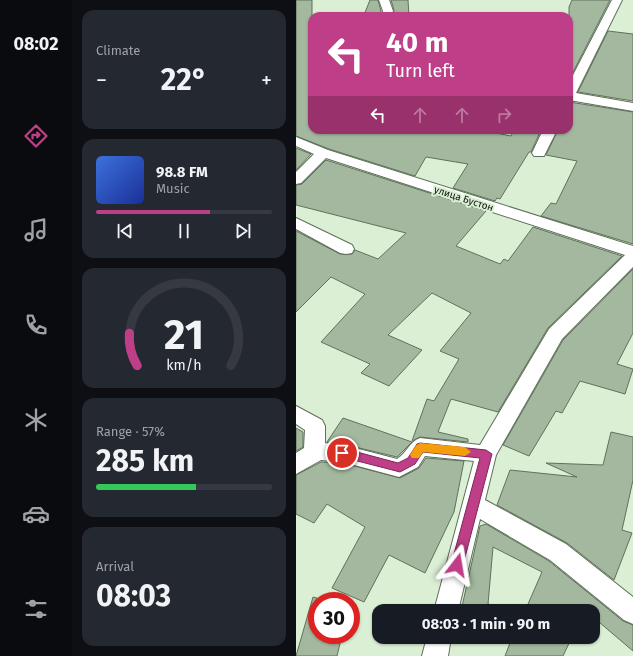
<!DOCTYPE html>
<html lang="en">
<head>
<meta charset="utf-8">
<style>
	:root { --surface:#171b24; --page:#242831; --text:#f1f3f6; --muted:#9ea1a6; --line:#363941; --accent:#be3e87 }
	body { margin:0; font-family:"Fira Sans",sans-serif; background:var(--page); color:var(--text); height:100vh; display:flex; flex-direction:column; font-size:15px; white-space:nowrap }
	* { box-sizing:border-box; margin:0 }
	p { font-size:13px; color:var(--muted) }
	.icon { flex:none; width:22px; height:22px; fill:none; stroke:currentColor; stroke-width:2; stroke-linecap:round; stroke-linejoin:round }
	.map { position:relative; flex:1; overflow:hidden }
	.drawer { display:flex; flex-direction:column; gap:10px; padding:10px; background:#0d0f14; width:224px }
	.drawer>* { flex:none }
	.guide { position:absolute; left:12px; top:12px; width:265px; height:122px; border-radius:12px; box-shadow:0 1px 3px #0004; background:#be3e87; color:#fff; overflow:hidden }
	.speed { position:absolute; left:12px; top:592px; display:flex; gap:8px; font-size:20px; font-weight:700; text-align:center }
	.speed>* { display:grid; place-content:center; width:52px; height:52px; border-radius:50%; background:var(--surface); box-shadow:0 1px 3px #0004; line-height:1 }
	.speed .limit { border:6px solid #d22; background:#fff; color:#111 }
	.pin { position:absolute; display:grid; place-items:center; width:34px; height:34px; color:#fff; margin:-17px; border:2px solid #fff; border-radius:50%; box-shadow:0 1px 4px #0007 }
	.me { position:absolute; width:44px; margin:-22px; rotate:14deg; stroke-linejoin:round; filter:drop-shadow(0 0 3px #0008) }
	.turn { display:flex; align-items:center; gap:14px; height:84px; padding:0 12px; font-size:18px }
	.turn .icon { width:52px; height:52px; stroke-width:2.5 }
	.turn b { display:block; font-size:28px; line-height:34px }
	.lanes { display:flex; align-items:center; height:38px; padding:0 12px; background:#0003; justify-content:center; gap:20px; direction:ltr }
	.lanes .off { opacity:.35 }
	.big { font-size:30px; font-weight:700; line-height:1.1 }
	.drawer .tile { flex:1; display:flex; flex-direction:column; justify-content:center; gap:6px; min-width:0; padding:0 14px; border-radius:12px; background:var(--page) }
	.drawer .dial { align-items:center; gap:0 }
	.dial svg { height:104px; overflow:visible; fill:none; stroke:var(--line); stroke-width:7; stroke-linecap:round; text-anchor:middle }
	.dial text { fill:var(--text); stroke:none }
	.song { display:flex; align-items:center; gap:12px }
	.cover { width:48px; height:48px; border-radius:6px; background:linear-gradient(135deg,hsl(220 70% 55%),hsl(230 70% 35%)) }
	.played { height:4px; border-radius:2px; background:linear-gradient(90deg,var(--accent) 65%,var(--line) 65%) }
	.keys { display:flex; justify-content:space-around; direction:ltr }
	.heat { display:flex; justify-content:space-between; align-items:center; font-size:22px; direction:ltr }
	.charge { height:6px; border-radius:3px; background:linear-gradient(90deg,#34c759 57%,var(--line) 0) }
	.trip { position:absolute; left:76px; top:604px; width:228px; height:40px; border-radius:12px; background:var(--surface); box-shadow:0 1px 3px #0004; font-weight:700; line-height:40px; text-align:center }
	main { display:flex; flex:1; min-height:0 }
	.dock { display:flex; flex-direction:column; width:72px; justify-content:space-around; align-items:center; background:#090b0e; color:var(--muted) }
	.dock .icon { width:28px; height:28px }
	.dock .active { color:var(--accent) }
	.dock b { font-size:18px; color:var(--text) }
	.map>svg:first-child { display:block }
	.building { fill:#a4b89f; stroke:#5f715a }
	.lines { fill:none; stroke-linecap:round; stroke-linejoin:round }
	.street-casing { stroke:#5e7059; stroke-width:2 }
	.street { fill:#fff; fill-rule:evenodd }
	.route { fill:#be3e87; stroke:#7c2858 }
	.slow { fill:#f59e0b }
	.labels { text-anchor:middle; stroke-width:4; stroke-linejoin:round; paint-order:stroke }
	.street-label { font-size:10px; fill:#0e150c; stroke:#dbefd5 }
</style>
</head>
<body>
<main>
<nav class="dock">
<b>08:02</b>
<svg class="icon active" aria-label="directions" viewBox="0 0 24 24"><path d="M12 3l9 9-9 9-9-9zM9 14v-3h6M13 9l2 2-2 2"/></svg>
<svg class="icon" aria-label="music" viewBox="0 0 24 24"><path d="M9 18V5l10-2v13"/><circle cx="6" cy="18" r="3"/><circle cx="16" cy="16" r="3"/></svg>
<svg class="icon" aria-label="phone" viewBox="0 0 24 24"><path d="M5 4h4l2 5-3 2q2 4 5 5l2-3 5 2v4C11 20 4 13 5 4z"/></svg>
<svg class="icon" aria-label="climate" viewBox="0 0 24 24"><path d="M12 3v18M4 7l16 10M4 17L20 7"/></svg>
<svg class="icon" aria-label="car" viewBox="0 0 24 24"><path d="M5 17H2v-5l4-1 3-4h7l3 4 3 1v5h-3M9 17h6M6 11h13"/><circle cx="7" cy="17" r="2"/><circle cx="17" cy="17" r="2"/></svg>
<svg class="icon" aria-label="filters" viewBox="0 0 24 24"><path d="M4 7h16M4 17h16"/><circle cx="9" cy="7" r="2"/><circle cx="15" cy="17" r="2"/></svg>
</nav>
<section class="drawer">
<div class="tile"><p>Climate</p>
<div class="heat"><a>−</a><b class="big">22°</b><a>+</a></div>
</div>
<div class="tile">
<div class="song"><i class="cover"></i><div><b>98.8 FM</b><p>Music</p></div></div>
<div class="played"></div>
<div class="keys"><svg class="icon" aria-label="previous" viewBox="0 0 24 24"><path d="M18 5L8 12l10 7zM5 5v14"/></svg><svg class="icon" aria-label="pause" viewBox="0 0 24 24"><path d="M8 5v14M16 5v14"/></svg><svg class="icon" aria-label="next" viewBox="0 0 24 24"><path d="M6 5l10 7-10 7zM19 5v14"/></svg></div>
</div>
<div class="tile dial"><svg viewBox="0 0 100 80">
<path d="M14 69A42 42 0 1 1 86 69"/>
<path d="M14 69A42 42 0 0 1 8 44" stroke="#be3e87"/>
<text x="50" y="56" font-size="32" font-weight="700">21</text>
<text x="50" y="72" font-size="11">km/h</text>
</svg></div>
<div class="tile"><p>Range · 57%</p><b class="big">285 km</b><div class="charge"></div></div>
<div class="tile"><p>Arrival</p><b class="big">08:03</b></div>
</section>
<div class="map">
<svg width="337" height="656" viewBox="0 0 337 656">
	<rect width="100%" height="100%" fill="#dbefd5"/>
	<g class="building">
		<path d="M 0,0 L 16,0 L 16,130 L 185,130 L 215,136 L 218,130 L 245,130 L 235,152 L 233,152 L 204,199 L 201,198 L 199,201 L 157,188 L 172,164 L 130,157 L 119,176 L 33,149 L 0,136 Z"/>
		<path d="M 74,0 L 82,0 L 85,11 L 84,15 L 68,15 Z"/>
		<path d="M 95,0 L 112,0 L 113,16 L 97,16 L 98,10 Z"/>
		<path d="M 276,0 L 314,0 L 273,80 L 273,7 Z"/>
		<path d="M 312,31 L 337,34 L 337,101 L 282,92 Z"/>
		<path d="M 273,102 L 337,112 L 337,244 L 245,216 L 255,203 L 260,204 L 281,161 L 250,155 L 262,130 L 273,130 Z"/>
		<path d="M 0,148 L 15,154 L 0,170 Z"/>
		<path d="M 30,160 L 190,211 L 160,246 L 204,264 L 208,259 L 212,261 L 237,227 L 326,256 L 252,328 L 202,412 L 155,399 L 142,432 L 172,439 L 172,442 L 124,437 L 116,441 L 131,399 L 138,401 L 163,359 L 144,351 L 175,313 L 136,293 L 92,335 L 126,350 L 93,386 L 65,373 L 74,364 L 25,342 L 69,294 L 35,277 L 0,312 L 0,231 L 44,254 L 56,254 L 59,250 L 82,259 L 110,233 L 0,205 L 0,185 L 6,184 Z"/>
		<path d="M 337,269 L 337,333 L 321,364 L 337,369 L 329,394 L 284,381 L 266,413 L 260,411 L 233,456 L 207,445 L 267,340 Z"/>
		<path d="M 47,418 L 116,442 L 101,457 L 59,447 L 31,442 Z"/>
		<path d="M 0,428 L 7,432 L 7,447 L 0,451 Z"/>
		<path d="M 315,432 L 337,437 L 337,480 L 326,530 L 336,533 L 318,580 L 271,543 L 201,505 L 214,470 L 281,477 L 250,463 L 307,465 Z"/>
		<path d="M 130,458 L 168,461 L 158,512 L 129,573 L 93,555 L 68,602 L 36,588 L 69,527 L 31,504 L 18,523 L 0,514 L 0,475 L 25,462 L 47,463 L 104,478 L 123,468 Z"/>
		<path d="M 190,524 L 253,561 L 327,621 L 337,625 L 337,651 L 297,617 L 297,611 L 229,611 L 246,572 L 197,547 L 192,604 L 218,611 L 165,611 L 184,526 Z"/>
		<path d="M 17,597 L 21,598 L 21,635 L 46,635 L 41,656 L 0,656 Z"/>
		<path d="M 183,637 L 276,637 L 267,656 L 209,656 L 214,643 Z"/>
	</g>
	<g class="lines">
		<g class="street-casing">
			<g id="street">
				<path d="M 83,0 L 93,0 L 97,11 L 95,16 L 85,16 L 87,11 Z"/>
				<path d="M 316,0 L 326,0 L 280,93 L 337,103 L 337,111 L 273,100 L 273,83 Z"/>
				<path d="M 247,130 L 261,130 L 248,156 L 238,156 L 236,153 Z"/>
				<path d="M 0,137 L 32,150 L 337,246 L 337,267 L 266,339 L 200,455 L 189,500 L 270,544 L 337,597 L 337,624 L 328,620 L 254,560 L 184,519 L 162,611 L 138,611 L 178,461 L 129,456 L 122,467 L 103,477 L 47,462 L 25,460 L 0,474 L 0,453 L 8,448 L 9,430 L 0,424 L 0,406 L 26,420 L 29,426 L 29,443 L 59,448 L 101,459 C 111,453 113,442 124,438 L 184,445 L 253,329 L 329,255 L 30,158 L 5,183 L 0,184 L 0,172 L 18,154 L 0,146 Z"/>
				<path d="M 0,218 L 56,245 L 58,249 L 56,253 L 50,254 L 44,253 L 0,229 Z"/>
				<path d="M 131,637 L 155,637 L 152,656 L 126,656 Z"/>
			</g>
		</g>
		<use href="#street" class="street"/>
	</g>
	<path class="route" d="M 124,443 L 190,450 L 196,454 L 167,565 L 166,569 L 161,571 L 157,569 L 155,565 L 184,458 L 127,452 L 119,464 L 104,472 L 46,457 L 41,453 L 46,448 L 102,463 L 112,458 L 121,444 Z"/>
	<path class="slow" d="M 124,443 L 169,447 L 175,452 L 169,456 L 127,452 L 123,458 L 116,458 L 114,455 C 117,450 119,445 124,443 Z"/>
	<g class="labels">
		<g class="street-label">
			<text transform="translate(168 198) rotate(18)" y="4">улица Бустон</text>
		</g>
	</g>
</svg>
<div class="speed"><div class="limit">30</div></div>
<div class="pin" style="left:46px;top:453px;background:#d93025"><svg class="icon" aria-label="arrive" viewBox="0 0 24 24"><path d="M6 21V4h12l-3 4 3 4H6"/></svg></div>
<svg class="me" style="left:161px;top:565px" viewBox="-20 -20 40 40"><path d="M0-17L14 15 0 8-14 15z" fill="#be3e87" stroke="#fff" stroke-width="4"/></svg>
<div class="trip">08:03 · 1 min · 90 m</div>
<div class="guide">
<div class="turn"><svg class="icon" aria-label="left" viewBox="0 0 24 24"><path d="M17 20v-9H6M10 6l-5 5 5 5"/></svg><div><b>40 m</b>Turn left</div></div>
<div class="lanes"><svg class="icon" aria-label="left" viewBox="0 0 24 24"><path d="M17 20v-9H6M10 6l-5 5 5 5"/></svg><svg class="icon off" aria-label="ahead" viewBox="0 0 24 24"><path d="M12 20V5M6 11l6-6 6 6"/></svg><svg class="icon off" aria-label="ahead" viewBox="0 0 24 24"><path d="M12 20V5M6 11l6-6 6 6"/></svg><svg class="icon off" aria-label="right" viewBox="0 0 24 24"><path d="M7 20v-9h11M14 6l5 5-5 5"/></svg></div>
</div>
</div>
</main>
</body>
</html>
